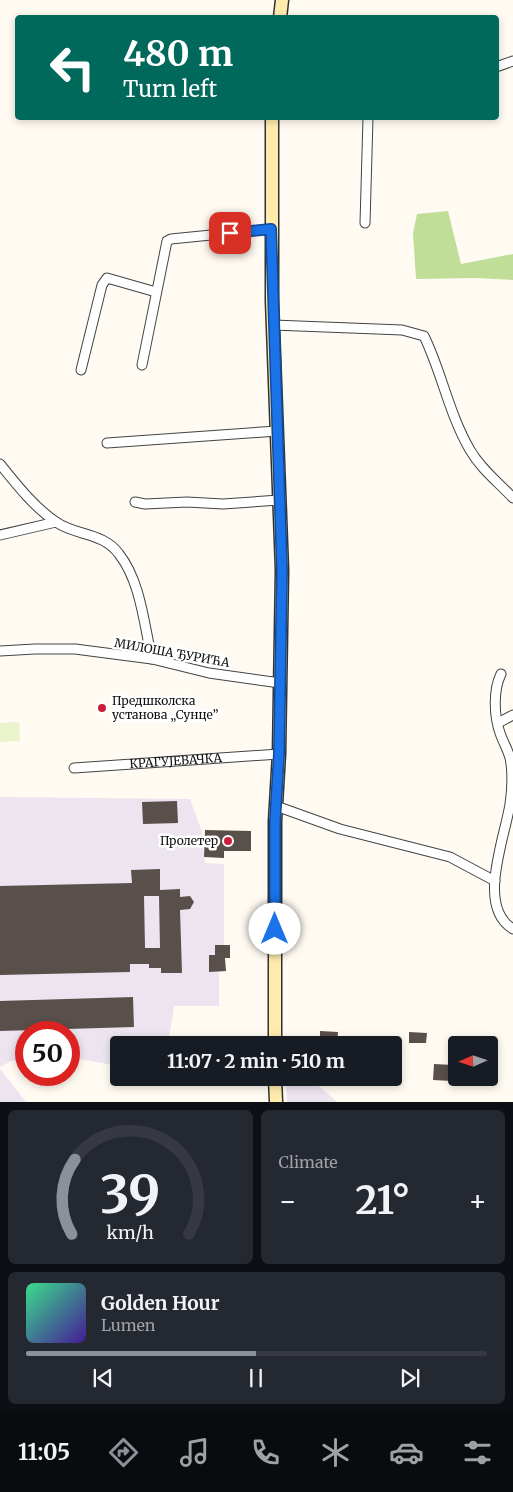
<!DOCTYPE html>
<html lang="en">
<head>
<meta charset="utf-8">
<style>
	:root { --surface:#171b24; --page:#242831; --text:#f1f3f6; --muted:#9ea1a6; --line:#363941; --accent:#8c9099 }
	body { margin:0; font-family:Merriweather,serif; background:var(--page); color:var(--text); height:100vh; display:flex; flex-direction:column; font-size:19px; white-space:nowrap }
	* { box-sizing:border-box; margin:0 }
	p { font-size:16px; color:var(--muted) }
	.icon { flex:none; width:28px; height:28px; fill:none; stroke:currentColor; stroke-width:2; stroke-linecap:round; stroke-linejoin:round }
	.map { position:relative; height:1102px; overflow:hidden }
	.sheet { display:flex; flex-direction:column; gap:8px; padding:8px; background:#0d0f14; flex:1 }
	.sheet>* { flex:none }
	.banner { position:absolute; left:15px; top:15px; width:484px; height:105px; border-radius:5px; box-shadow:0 2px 8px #0003; background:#00695c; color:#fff; overflow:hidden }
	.needle { width:32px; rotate:267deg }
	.controls { position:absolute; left:448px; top:1036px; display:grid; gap:10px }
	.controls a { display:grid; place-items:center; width:50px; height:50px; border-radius:5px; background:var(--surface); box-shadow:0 2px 8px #0003; font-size:25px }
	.speed { position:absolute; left:15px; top:1021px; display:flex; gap:10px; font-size:25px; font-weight:700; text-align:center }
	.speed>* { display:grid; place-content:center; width:65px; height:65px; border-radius:50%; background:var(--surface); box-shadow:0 2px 8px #0003; line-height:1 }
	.speed .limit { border:8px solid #d22; background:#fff; color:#111 }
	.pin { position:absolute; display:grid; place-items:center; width:42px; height:42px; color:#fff; margin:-21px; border-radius:10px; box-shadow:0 2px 8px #0006 }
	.me { position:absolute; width:55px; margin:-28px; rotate:0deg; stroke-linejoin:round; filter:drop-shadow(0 0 4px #0008) }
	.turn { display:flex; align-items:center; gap:18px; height:105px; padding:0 25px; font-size:22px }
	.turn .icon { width:65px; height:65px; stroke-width:2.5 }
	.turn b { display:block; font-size:35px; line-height:42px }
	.big { font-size:38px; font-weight:700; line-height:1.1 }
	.sheet .card { flex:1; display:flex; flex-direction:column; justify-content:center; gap:8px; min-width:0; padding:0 18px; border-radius:8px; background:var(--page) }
	.sheet .dial { align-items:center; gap:0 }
	.dial svg { height:130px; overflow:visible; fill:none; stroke:var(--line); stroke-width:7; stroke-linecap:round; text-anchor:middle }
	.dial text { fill:var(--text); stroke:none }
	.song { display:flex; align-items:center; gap:15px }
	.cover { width:60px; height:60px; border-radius:8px; background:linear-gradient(135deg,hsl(150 70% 55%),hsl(260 70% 35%)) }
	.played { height:5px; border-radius:2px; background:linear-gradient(90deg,var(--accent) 50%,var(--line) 50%) }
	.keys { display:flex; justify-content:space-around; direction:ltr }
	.heat { display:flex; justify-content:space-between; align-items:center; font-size:28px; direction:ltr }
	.sheet .tiles { flex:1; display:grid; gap:8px; grid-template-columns:1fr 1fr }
	.card:last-child { grid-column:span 2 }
	.trip { position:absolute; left:110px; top:1036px; width:292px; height:50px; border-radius:5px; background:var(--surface); box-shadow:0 2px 8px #0003; font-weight:700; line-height:50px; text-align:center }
	.tab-bar { display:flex; height:80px; justify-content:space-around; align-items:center; background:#090b0e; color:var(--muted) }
	.tab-bar .icon { width:35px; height:35px }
	.tab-bar .current { color:var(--accent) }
	.tab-bar b { font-size:22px; color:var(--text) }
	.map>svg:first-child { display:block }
	.industrial { fill:#ece4ee }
	.forest { fill:#c0de97 }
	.pitch { fill:#eaf3cb }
	.building { fill:#594f4b; fill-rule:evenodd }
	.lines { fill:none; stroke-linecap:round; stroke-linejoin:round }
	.street-casing { stroke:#434343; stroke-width:11 }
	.secondary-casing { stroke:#323232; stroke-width:15 }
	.street { stroke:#fff; stroke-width:9 }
	.secondary { stroke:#ffecad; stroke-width:12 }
	.route-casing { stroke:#114b97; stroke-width:12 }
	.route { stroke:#1a73e8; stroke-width:9 }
	.poi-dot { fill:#c8203c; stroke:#fff; stroke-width:2 }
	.labels { text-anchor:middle; stroke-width:5; stroke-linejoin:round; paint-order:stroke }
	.street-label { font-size:12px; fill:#101010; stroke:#fff }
	.poi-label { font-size:12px; fill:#101010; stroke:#fff; text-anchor:start }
</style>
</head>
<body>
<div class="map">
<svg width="513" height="1102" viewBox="0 0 513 1102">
	<rect width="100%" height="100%" fill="#fffbf2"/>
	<g class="industrial">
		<path d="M 0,797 L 190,799 L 202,832 L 205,863 L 224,864 L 224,945 L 230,945 L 230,958 L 223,958 L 226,971 L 219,972 L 219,1006 L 174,1006 L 168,1045 L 119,1045 L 119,1066 L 69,1057 L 69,1032 L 26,1032 L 26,1059 L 11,1061 L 0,1067 Z"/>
		<path d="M 0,1069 L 26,1102 L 0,1102 Z"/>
		<path d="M 286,1078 L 310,1078 L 337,1102 L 287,1102 Z"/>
	</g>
	<path class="forest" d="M 448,211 L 461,264 L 513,254 L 513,280 L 476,278 L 416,279 L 413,233 L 417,214 Z"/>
	<path class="pitch" d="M 19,722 L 20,741 L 0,742 L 0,723 Z"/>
	<g class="building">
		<path d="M 177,801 L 178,823 L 143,824 L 142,802 Z"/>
		<path d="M 205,830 L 251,831 L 251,851 L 224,851 L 224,858 L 204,857 Z"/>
		<path d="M 160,869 L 160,890 L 180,889 L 180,897 L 190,896 L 194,902 L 190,909 L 180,910 L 182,973 L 161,973 L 161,968 L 149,968 L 149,964 L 130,964 L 130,972 L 0,975 L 0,886 L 132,883 L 131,870 ZM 144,896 L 159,896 L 160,948 L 145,948 Z"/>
		<path d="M 215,945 L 230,945 L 230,958 L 225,958 L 226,971 L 209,972 L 209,955 L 215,955 Z"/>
		<path d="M 133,997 L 134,1027 L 0,1031 L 0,1001 Z"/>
		<path d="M 320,1031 L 338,1032 L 337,1045 L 320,1045 Z"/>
		<path d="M 409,1032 L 427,1033 L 426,1043 L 409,1043 Z"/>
		<path d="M 434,1064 L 453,1065 L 452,1081 L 433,1080 Z"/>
	</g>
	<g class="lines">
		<g class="street-casing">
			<g id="street">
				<path d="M 496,67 L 513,61"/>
				<path d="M 365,223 L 368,118"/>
				<path d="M 273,325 L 402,330 L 424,336 C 442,373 449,414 470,450 C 481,469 498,482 513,498"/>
				<path d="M 142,365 L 167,241 L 171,239 L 271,229"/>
				<path d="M 81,370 L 102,285 L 107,278 L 156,292"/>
				<path d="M 107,443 L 277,431"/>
				<path d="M 0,464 C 16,484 34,507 56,522 C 76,536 103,532 119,554 C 141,582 144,625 152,659"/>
				<path d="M 135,502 L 145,504 L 187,502 L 223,504 L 279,500"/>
				<path d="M 0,535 L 56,522"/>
				<path d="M 0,651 L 35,649 L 75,649 L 152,659 L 209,673 L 280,683"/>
				<path d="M 501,674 C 493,690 494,716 500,733 C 503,742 508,750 510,758 C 513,771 512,791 510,804 C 505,838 476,907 513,929"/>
				<path d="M 498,723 L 513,715"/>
				<path id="s1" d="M 74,768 L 279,754"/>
				<path d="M 276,806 L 340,829 L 450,857 L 495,881"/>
			</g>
		</g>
		<g class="secondary-casing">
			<g id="secondary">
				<path d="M 280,18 L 282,0"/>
				<path d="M 272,118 L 272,301 L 282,570 L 279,754 L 275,821 L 275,1045"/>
				<path d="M 275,1078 L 276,1102"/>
			</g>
		</g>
		<use href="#street" class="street"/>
		<use href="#secondary" class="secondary"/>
	</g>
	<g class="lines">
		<g class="route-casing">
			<path id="route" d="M 230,233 L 271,229 L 282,570 L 279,754 L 275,821 L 275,929"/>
		</g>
		<use href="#route" class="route"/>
	</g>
	<g class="poi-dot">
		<circle cx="102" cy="708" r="5"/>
		<circle cx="228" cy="841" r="5"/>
	</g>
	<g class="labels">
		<g class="street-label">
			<text transform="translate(172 653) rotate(10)" y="4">МИЛОША ЂУРИЋА</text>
			<text dy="4" stroke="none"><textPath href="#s1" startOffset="102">КРАГУЈЕВАЧКА</textPath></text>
		</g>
		<g class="poi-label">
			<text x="112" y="705">Предшколска<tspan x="112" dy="14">установа „Сунце”</tspan></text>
			<text x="218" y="845" text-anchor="end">Пролетер</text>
		</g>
	</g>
</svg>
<div class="controls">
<a><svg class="needle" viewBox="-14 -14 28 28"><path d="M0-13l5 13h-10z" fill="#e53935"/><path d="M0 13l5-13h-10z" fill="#9ea1a6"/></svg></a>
</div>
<div class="speed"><div class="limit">50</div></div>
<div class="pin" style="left:230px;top:233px;background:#d93025"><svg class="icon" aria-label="arrive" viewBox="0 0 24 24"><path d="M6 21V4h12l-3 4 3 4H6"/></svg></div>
<svg class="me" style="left:275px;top:929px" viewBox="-20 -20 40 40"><circle r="19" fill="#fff"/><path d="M0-13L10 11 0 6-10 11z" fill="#1a73e8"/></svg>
<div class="trip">11:07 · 2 min · 510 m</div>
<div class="banner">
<div class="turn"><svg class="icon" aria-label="left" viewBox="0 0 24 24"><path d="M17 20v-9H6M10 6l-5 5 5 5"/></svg><div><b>480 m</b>Turn left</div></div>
</div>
</div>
<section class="sheet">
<div class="tiles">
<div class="card dial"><svg viewBox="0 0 100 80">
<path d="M14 69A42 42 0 1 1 86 69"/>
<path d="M14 69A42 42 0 0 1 16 23" stroke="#8c9099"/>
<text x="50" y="56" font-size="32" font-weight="700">39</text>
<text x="50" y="72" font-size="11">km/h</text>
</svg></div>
<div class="card"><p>Climate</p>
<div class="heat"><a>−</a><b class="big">21°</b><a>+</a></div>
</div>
<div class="card">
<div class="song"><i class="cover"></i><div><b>Golden Hour</b><p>Lumen</p></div></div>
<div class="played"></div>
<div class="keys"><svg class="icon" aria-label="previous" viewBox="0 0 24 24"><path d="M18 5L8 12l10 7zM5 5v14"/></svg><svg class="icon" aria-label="pause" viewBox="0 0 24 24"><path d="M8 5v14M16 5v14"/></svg><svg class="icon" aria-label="next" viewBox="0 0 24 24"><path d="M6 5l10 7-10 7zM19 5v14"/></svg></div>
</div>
</div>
</section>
<nav class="tab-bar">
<b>11:05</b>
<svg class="icon current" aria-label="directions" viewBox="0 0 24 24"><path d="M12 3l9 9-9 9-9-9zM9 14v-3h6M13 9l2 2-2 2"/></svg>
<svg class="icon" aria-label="music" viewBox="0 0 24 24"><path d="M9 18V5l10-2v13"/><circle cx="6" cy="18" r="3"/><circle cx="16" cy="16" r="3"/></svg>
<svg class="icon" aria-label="phone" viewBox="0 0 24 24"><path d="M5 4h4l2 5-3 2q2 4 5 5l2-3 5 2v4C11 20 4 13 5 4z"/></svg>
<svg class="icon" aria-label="climate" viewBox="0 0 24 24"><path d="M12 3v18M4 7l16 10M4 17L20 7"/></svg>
<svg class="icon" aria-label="car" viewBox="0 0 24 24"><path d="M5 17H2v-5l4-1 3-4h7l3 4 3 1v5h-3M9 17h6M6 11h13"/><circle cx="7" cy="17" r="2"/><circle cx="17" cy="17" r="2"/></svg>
<svg class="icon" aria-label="filters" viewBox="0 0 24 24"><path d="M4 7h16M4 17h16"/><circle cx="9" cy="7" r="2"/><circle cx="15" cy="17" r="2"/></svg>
</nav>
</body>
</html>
